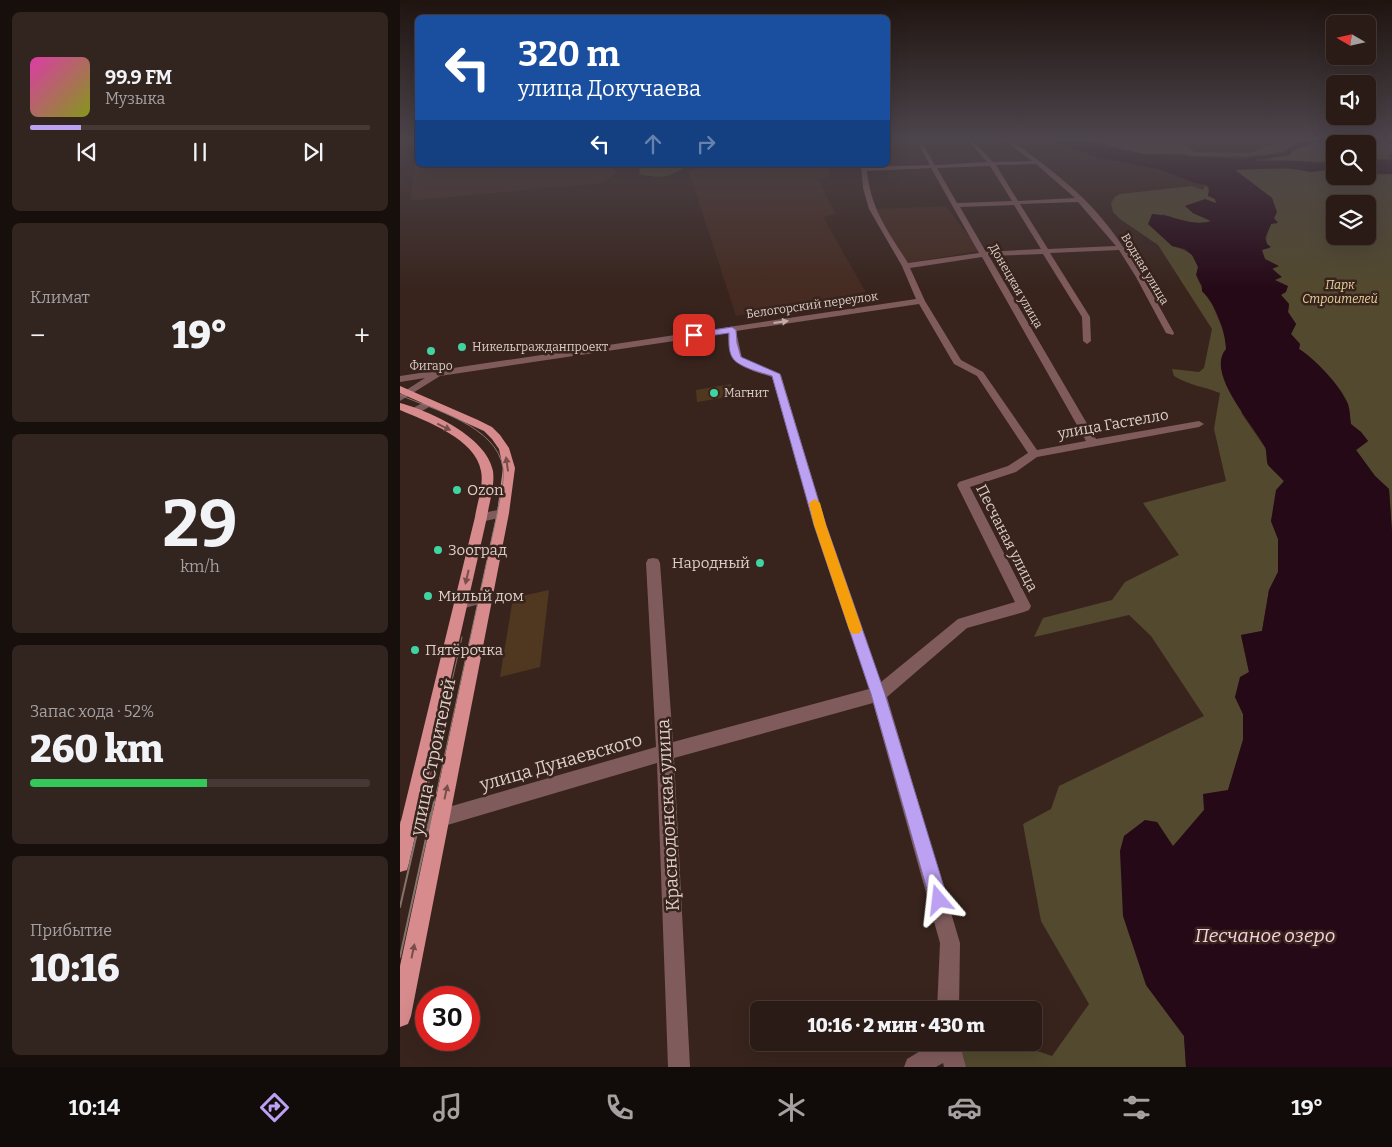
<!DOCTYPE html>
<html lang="ru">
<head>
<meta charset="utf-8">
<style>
	:root { --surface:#2a1b16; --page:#32241f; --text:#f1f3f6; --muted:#a5a1a1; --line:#463935; --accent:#bca0f2 }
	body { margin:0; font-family:Bitter,serif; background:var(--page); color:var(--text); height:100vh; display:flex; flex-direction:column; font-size:19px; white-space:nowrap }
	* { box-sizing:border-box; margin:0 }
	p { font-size:16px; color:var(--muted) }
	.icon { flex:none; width:28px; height:28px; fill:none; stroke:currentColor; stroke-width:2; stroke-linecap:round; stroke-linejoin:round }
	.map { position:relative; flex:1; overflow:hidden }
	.side { display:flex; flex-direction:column; gap:12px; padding:12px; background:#170f0c; width:400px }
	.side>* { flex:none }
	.hud { position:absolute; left:15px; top:15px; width:475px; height:152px; border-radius:8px; box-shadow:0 5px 20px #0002,0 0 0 1px var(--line); background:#1a4fa0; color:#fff; overflow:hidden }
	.needle { width:32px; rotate:279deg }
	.controls { position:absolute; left:926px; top:15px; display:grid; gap:10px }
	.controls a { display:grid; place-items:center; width:50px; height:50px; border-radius:8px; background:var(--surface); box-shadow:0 5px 20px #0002,0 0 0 1px var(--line); font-size:25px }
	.speed { position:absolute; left:15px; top:986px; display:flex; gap:10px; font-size:25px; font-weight:700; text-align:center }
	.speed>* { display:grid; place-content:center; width:65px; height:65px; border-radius:50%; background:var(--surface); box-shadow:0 5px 20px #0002,0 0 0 1px var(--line); line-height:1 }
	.speed .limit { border:8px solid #d22; background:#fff; color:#111 }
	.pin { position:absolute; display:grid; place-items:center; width:42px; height:42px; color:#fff; margin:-21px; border-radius:10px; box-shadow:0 2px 8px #0006 }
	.me { position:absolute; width:55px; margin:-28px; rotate:343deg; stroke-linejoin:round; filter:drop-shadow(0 0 4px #0008) }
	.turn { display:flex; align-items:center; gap:18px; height:105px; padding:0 20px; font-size:22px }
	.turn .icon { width:65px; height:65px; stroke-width:2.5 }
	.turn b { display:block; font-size:35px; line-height:42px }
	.lanes { display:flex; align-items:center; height:48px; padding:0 20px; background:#0003; justify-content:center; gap:25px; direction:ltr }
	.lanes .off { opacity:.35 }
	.big { font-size:38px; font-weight:800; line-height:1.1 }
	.side .card { flex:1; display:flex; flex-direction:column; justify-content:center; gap:8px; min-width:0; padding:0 18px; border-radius:8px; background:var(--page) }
	.side .dial { align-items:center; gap:0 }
	.dial b { font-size:65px; line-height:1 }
	.song { display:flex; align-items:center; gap:15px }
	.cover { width:60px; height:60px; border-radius:8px; background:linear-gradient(135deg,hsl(320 70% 55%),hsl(70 70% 35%)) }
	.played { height:5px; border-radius:2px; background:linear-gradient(90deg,var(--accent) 15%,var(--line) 15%) }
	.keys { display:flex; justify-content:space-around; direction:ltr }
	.heat { display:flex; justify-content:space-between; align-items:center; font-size:28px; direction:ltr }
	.charge { height:8px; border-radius:4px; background:linear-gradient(90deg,#34c759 52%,var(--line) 0) }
	.trip { position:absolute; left:350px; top:1001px; width:292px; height:50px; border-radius:8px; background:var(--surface); box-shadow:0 5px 20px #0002,0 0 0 1px var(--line); font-weight:800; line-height:50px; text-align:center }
	.tab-bar { display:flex; height:80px; justify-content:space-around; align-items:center; background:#110b09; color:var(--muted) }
	.tab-bar .icon { width:35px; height:35px }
	.tab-bar .active { color:var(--accent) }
	.tab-bar b { font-size:22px; color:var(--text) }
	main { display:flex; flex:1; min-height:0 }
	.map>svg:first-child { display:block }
	.built { fill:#452b21 }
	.green { fill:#52492e; fill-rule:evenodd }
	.water { fill:#250916 }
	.building { fill:#4f381f }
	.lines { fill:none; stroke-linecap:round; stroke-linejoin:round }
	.minor { fill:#805b5c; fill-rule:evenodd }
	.major { fill:#d78b8d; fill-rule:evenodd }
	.tram-far1 { stroke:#85746e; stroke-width:1 }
	.tram { stroke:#85746e; stroke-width:2 }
	.oneway { fill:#c0aca8 }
	.oneway2 { fill:#784d4a }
	.route { fill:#bca0f2; stroke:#7a689d }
	.slow { fill:#f59e0b }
	.poi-dot { fill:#40d4a2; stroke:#38241d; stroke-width:2 }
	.labels { text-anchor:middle; stroke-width:5; stroke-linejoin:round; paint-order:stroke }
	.far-street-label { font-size:12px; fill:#dccec9; stroke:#38241d }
	.far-park-label { font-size:12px; font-style:italic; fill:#ecd89c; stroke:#38241d }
	.far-poi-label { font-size:12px; fill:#dccec9; stroke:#38241d; text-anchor:start }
	.street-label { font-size:15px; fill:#dccec9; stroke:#38241d }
	.poi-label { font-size:15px; fill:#dccec9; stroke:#38241d; text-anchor:start }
	.near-street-label { font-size:18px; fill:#dccec9; stroke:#38241d }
	.near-water-label { font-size:19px; font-style:italic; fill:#f9d2e1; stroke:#38241d }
</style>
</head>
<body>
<main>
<section class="side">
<div class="card">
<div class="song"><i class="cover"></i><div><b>99.9 FM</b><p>Музыка</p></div></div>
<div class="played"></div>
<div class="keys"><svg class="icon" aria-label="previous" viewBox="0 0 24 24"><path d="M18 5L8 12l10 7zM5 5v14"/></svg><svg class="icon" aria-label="pause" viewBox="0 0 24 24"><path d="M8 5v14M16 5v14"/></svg><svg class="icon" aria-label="next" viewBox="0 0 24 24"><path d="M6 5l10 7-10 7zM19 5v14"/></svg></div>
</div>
<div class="card"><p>Климат</p>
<div class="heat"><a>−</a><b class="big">19°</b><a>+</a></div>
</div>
<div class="card dial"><b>29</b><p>km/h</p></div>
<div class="card"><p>Запас хода · 52%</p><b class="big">260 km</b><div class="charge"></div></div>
<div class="card"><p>Прибытие</p><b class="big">10:16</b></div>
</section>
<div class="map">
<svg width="992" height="1067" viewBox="0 0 992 1067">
	<rect width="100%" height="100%" fill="#38241d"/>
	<g class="built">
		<path d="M 16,158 L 18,165 L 209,165 L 218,173 L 201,183 L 10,201 Z"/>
		<path d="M 310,165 L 428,165 L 430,177 L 418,179 L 436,214 L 423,217 L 466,292 L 336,316 L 289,172 Z"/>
		<path d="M 546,206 L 580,251 L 506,263 L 474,209 Z"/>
	</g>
	<g class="green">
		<path d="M 689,140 L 779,140 L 795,152 L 849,153 L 870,146 L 883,140 L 913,140 L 903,140 L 888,148 L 887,151 L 863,155 L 851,155 L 847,157 L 829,155 L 832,157 L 807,156 L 798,157 L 784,154 L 741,154 Z"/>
		<path d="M 926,140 L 951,142 L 949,140 L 980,140 L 992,144 L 992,154 L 986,155 L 991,159 L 968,159 L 968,144 L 935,144 L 935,161 L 931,161 L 929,163 L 923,161 L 922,162 L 859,159 L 856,156 L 866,157 L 892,153 L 892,150 L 910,143 L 909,141 Z"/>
		<path d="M 239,165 L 288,165 C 270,178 260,179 239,174 L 241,166 Z"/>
		<path d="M 855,168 L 928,170 L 935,176 L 992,174 L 992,532 L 989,489 L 975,476 L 956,450 L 968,441 L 961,432 L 950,424 C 950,418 950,410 947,404 C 941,388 914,358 899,349 L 900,344 L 891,334 L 896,324 L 888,312 L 889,304 L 881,295 L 874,280 L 881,277 L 872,268 L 878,266 L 865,259 L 861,250 L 870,248 C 861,239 871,229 873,218 C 875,212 873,204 872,198 L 835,170 ZM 935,204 L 968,204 L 968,236 L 935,236 Z"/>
		<path d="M 806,185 L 817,203 L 798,203 L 786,205 L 793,213 L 811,221 C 795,226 779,219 762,214 L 772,246 C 783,249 798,254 798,268 C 798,270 796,274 797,276 C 798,282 802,284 802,291 L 810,299 L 826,337 L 826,349 L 842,414 L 866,449 L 868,465 L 884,481 L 871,521 L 878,539 L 878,572 L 869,590 L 862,631 L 841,635 L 849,672 L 835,697 L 843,714 L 843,740 L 828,790 L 804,810 L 773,847 L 757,822 L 746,985 L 784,1036 L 786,1067 L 547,1067 L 563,1043 L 614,1043 L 652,1056 L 689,1004 L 641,921 L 623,824 L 651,809 L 659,786 L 804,716 L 751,636 L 729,615 L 634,637 L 643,618 L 712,600 L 725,582 L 779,555 L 743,503 L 826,481 L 814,429 L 820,393 C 805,387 788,385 774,376 L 772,369 L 799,372 L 804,368 L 812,329 L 758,245 L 720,219 L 713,212 L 711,203 L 715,197 L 720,194 L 792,186 L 803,190 Z"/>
	</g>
	<g class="water">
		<path d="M 648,140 L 681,140 L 713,149 L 747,154 L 845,159 C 856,155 874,155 886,153 L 887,150 L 902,142 L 925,140 L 948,141 L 951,143 L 937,141 L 909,143 L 909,145 L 891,151 L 890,155 L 865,159 L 855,159 L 858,161 L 900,161 L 935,164 L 935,174 L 928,170 L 911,172 L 887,168 L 835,170 L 872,198 L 877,212 L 874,218 L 878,223 L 871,224 L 865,238 L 867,244 L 871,247 L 862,250 L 865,259 L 879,266 L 872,269 L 882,277 L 875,280 L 888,286 L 886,292 L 881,295 L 889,304 L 888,312 L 896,324 L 891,334 L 900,344 L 899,349 C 915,359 941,386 948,404 C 950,410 950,418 951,424 L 961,432 L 968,441 L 956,450 L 975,476 L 989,489 L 992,532 L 992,1067 L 786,1067 L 784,1036 L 746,985 L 723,916 L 720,851 L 724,836 L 745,820 L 757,822 L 773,846 L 804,810 L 803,794 L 828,790 L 843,740 L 843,714 L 835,697 L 840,677 L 849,672 L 841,635 L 862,631 L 869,590 L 878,572 L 878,539 L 871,521 L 876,490 L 884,481 L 868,465 C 866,460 867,451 865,447 C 853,424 805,373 826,349 C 825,330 816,305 802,291 L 802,286 L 796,275 L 798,267 L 792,255 L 785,249 L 772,246 L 748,224 L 752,214 C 772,214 791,228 811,221 L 793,213 L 785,206 L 805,199 L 816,203 L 815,199 L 808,196 L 809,188 L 806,185 L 795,183 L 758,169 L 699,158 Z"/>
		<rect x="968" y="160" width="24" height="14"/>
	</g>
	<g class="building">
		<path d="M 331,384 L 333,396 L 297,402 L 296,390 Z"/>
		<path d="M 149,590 L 140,667 L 100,677 L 113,598 Z"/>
	</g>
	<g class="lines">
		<g class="minor">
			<path d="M 516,140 L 520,140 L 535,165 L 587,162 L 567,140 L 572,140 L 593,162 L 632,161 L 604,140 L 610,140 C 636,158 660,176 683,198 C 721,235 748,286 774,333 L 773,335 L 766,333 L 736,277 L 719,250 L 650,253 L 690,317 L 691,341 L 687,344 L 683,341 L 682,317 L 643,254 L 589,256 L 696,439 L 799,421 L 804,424 L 799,427 L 637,457 L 616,472 L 570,487 L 631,606 L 629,610 L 624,612 L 567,628 L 487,697 L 560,943 L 559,1010 L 537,1010 L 540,943 L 473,703 L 274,758 L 290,1067 L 268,1067 L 257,763 L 0,839 L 0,821 L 256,747 L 246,563 L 248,559 L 253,558 L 258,559 L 260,563 L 273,742 L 469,689 L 414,525 L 372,377 L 353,371 L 335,361 L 329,343 L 328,333 L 40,376 L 0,401 L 0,394 L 25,378 L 0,382 L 0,376 L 516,299 L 502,266 L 469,209 L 463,188 L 461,165 L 467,165 L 467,167 L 530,165 ZM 636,164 L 675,198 L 618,201 L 596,165 ZM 590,166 L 612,201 L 557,203 L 537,168 ZM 531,168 L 579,253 L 508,263 C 488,231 471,210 467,171 ZM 678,202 L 716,246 L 648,249 L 620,204 ZM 614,205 L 641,249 L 586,252 L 560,207 ZM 582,257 L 686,441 L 637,450 L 583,372 L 561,360 L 525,301 L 510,268 ZM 519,304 L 554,364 L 577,376 L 628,453 L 608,466 L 559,482 L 557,485 L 615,602 L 558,619 L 481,682 L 426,525 L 381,375 L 359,367 L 342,358 L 336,331 Z"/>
			<path d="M 30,399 L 35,402 L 34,404 L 17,414 L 9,414 L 9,410 Z"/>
			<path d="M 103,509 L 107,510 L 109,513 L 107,516 L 81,522 L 77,520 L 75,517 L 77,514 Z"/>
			<path d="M 86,591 L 91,593 L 93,597 L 91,601 L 61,609 L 56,607 L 54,603 L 56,599 Z"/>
			<path d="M 535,1042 L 559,1042 L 566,1067 L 544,1067 L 543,1063 L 536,1067 L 504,1067 L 507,1059 Z"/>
		</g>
		<g class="major">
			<path d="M 0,386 L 78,420 L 92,427 L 100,435 L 109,448 L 115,468 L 109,513 L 11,1016 L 8,1024 L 0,1027 L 0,966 L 97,513 L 103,468 L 99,449 L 92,439 L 84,431 L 0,393 Z"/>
			<path d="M 0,403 C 30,411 87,437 93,471 C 95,486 89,503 87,517 L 9,863 L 7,870 L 0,872 L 0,825 L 75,517 C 77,503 84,485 81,471 C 76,439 26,421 0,410 Z"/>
		</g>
		<g class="tram-far1">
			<path d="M 0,395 C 34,410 97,426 103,468 C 105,482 99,500 97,514 L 34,804"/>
			<path d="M 24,804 L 62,637"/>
		</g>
		<g class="tram">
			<path d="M 0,907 L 24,802"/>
			<path d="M 0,957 L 34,802"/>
		</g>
	</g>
	<defs><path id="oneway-solid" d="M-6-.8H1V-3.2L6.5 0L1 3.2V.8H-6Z" transform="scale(1.25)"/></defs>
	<use class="oneway" href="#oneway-solid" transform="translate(381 322) rotate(-8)"/>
	<g class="oneway2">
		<use href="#oneway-solid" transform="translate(44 427) rotate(26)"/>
		<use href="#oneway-solid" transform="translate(107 464) rotate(-98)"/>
		<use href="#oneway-solid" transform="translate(67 577) rotate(103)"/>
		<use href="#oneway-solid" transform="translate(46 792) rotate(-78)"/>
		<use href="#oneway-solid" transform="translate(13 951) rotate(-78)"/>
	</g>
	<linearGradient id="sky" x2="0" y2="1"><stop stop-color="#1f1410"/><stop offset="0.48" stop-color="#4d454c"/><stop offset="1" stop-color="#4d454c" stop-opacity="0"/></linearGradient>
	<rect width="992" height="289" fill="url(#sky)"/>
	<path class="route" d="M 332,327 L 336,330 L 337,343 L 341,357 L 380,374 L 426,525 L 485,694 L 548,900 L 545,906 L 539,909 L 532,906 L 530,900 L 471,694 L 414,525 L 372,376 C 362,373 337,367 332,357 C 328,350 329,340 329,333 L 294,338 L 290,335 L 294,333 Z"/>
	<path class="slow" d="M 415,499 L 420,503 L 426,525 L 462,629 L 460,633 L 455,634 L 451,633 L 449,629 L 414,525 L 409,503 Z"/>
	<g class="poi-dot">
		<circle cx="62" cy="347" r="5"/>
		<circle cx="31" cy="351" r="5"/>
		<circle cx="314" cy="393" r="5"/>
		<circle cx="57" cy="490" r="5"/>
		<circle cx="38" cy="550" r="5"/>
		<circle cx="360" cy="563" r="5"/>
		<circle cx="28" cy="596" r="5"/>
		<circle cx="15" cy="650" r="5"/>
	</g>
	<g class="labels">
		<g class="far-street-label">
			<text transform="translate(745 269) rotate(59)" y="4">Водная улица</text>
			<text transform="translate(616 286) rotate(60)" y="4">Донецкая улица</text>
			<text transform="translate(412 305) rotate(-8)" y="4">Белогорский переулок</text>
		</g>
		<g class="far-park-label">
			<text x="940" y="289">Парк<tspan x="940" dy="14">Строителей</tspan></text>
		</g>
		<g class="far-poi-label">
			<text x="72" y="351">Никельгражданпроект</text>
			<text x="31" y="370" text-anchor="middle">Фигаро</text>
			<text x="324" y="397">Магнит</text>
		</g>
		<g class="street-label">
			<text transform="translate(713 424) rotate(-10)" y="5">улица Гастелло</text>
			<text transform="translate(607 538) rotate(63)" y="5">Песчаная улица</text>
		</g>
		<g class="poi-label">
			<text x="67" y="495">Ozon</text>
			<text x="48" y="555">Зооград</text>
			<text x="350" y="568" text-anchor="end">Народный</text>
			<text x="38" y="601">Милый дом</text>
			<text x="25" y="655">Пятёрочка</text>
		</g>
		<g class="near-street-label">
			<text transform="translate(33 757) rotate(-78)" y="6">улица Строителей</text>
			<text transform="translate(161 762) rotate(-16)" y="6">улица Дунаевского</text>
			<text transform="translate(268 815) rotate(-93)" y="6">Краснодонская улица</text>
		</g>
		<g class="near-water-label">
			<text x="865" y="942">Песчаное озеро</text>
		</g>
	</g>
</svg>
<div class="controls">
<a><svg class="needle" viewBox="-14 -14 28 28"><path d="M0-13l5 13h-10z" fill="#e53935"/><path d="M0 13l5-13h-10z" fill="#a5a1a1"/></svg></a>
<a><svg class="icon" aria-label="sound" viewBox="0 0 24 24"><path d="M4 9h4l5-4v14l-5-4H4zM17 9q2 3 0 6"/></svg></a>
<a><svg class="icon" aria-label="search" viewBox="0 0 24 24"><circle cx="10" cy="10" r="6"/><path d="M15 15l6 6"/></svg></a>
<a><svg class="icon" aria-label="layers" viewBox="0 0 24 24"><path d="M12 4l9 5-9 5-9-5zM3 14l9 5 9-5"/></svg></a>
</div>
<div class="speed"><div class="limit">30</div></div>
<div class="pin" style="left:294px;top:335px;background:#d93025"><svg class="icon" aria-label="arrive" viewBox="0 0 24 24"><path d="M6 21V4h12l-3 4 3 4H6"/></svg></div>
<svg class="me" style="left:539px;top:900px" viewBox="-20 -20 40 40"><path d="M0-17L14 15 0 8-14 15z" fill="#bca0f2" stroke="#fff" stroke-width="4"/></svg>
<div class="trip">10:16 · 2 мин · 430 m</div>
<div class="hud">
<div class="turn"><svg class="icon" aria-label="left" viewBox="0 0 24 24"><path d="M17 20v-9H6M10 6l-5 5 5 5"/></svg><div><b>320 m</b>улица Докучаева</div></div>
<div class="lanes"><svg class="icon" aria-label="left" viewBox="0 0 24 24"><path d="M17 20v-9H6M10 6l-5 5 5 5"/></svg><svg class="icon off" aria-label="ahead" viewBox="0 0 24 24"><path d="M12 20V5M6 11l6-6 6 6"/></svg><svg class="icon off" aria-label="right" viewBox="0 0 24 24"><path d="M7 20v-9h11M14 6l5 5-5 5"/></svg></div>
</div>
</div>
</main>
<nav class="tab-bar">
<b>10:14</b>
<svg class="icon active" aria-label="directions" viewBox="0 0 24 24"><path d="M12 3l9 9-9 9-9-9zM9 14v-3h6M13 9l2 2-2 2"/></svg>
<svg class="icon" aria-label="music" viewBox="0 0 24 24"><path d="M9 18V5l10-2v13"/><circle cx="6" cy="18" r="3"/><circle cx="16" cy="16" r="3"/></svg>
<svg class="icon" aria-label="phone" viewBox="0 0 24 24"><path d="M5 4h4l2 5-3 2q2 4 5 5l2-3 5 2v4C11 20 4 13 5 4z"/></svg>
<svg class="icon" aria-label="climate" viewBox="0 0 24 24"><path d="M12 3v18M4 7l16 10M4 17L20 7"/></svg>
<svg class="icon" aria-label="car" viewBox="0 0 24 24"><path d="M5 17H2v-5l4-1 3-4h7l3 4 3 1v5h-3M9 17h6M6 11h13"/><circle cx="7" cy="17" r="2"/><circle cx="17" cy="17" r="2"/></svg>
<svg class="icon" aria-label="filters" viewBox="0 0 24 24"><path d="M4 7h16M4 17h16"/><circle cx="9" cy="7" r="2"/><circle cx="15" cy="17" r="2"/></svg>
<b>19°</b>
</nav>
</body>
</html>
